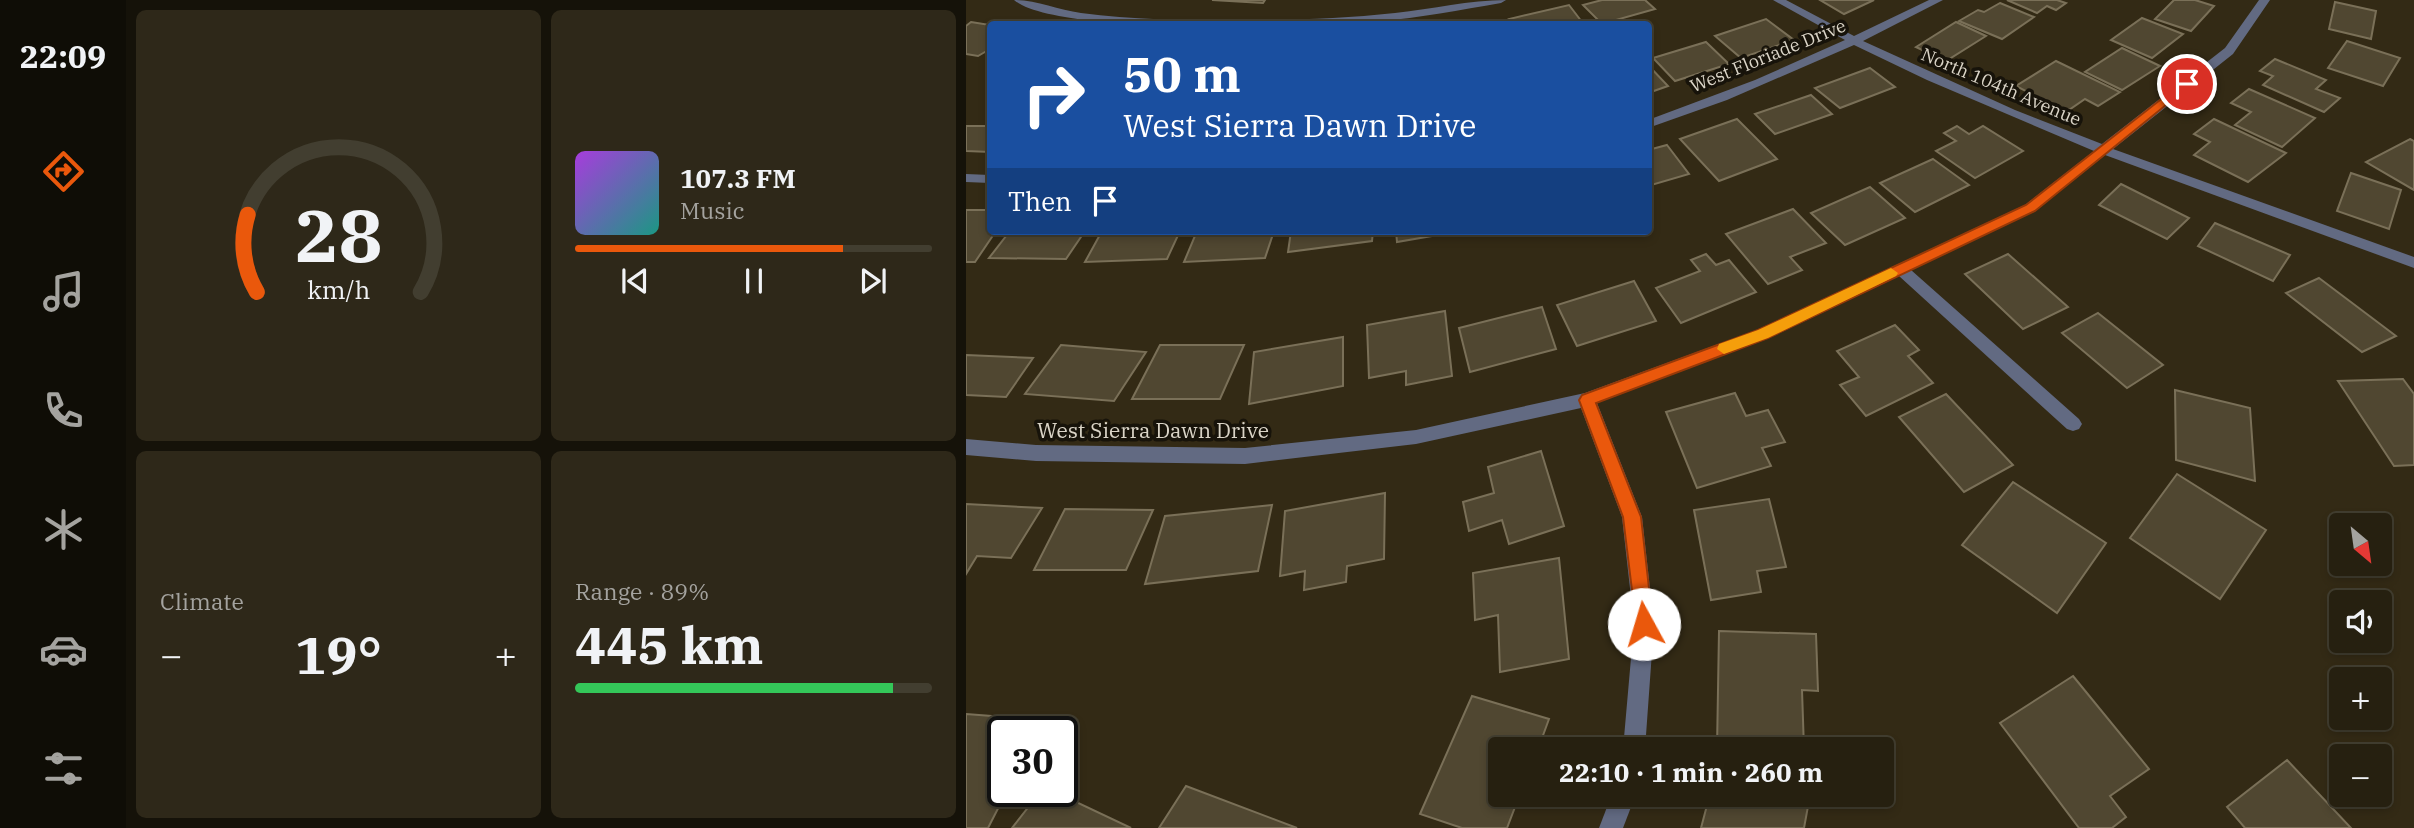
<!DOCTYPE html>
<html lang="en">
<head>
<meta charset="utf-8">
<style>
	:root { --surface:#262010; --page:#2e2819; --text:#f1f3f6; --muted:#a4a39f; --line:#423e30; --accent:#ea580c }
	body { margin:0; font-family:"IBM Plex Serif",serif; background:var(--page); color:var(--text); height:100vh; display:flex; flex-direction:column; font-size:26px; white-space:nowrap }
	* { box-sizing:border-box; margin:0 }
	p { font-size:23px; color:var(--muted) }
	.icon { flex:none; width:38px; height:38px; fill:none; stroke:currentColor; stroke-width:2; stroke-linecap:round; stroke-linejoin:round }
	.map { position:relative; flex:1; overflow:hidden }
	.details { display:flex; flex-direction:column; gap:10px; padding:10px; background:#151209; width:840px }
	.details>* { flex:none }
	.top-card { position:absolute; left:21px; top:21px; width:665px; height:214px; border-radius:7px; box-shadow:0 4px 10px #0003,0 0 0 2px var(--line); background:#1a4fa0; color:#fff; overflow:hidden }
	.needle { width:46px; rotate:151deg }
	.controls { position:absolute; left:1363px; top:513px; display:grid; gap:14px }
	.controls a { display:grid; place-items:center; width:63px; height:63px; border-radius:7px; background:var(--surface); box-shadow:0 4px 10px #0003,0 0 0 2px var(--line); font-size:35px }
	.speed { position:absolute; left:21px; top:716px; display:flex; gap:14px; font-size:35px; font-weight:700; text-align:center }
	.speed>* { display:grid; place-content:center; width:91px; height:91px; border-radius:50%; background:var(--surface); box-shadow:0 4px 10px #0003,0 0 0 2px var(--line); line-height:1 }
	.speed .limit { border:4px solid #111; border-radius:10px; background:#fff; color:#111 }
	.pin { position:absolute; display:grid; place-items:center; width:60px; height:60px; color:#fff; margin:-30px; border:4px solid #fff; border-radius:50%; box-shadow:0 2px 7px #0007 }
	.me { position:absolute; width:77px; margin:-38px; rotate:354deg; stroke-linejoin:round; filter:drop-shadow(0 0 5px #0008) }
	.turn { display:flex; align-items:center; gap:24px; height:147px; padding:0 21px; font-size:32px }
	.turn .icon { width:91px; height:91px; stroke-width:2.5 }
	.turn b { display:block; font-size:49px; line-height:60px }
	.then { display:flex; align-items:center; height:66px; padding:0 21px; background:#0003; gap:14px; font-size:26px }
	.big { font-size:52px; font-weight:700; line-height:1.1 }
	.details .widget { flex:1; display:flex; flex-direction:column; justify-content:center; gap:10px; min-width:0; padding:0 24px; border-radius:10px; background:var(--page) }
	.details .dial { align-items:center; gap:0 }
	.dial svg { height:182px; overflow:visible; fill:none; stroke:var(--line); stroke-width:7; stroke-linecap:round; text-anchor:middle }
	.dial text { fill:var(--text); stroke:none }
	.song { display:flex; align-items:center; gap:21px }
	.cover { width:84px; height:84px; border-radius:10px; background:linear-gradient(135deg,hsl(280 70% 55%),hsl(170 70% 35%)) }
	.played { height:7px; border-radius:4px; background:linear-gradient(90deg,var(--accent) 75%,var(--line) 75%) }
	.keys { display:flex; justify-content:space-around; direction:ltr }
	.heat { display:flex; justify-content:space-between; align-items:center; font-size:38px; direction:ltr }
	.charge { height:10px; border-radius:5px; background:linear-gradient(90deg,#34c759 89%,var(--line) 0) }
	.details .tiles { flex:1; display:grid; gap:10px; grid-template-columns:repeat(2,1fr) }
	.trip { position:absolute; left:522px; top:737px; width:406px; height:70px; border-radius:7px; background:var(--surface); box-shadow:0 4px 10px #0003,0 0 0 2px var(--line); font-weight:700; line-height:70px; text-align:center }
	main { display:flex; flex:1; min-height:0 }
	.tab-bar { display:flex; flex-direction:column; width:126px; justify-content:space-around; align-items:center; background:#0f0d06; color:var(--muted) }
	.tab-bar .icon { width:49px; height:49px }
	.tab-bar .selected { color:var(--accent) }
	.tab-bar b { font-size:32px; color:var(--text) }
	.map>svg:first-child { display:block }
	.building { fill:#504731; stroke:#7a7058; stroke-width:2 }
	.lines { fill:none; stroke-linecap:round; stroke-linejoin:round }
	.minor { fill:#626a82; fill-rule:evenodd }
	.route { fill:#ea580c; stroke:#983908; stroke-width:2 }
	.slow { fill:#f59e0b }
	.labels { text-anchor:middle; stroke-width:7; stroke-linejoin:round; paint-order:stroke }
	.far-street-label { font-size:18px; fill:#dad4c7; stroke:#17130a }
	.street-label { font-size:21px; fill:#dad4c7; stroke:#17130a }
</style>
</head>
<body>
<main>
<nav class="tab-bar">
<b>22:09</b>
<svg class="icon selected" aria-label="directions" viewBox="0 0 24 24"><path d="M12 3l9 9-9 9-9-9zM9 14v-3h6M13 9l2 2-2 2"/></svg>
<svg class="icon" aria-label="music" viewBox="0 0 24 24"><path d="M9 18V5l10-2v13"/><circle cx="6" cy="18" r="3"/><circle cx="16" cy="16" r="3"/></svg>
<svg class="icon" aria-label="phone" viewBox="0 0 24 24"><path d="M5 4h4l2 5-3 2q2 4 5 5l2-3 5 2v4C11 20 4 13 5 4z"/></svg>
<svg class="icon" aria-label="climate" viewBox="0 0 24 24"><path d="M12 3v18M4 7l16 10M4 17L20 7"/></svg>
<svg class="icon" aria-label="car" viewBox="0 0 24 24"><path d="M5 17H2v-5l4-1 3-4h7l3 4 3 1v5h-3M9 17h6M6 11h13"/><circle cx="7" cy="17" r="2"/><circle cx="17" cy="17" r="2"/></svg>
<svg class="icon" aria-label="filters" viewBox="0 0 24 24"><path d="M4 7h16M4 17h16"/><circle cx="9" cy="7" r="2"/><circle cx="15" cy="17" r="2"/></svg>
</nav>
<section class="details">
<div class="tiles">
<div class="widget dial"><svg viewBox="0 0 100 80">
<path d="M14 69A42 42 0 1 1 86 69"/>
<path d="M14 69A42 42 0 0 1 10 35" stroke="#ea580c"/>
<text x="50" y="56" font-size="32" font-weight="700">28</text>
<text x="50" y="72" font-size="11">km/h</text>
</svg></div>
<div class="widget">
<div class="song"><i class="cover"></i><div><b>107.3 FM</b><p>Music</p></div></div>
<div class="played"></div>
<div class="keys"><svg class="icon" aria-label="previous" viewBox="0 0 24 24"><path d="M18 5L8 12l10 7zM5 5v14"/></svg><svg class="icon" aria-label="pause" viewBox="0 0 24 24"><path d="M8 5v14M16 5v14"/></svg><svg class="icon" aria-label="next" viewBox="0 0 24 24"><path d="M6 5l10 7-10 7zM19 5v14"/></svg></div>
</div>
<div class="widget"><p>Climate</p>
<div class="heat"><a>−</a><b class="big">19°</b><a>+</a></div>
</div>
<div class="widget"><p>Range · 89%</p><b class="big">445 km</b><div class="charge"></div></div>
</div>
</section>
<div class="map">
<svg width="1448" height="828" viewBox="0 0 1448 828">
	<rect width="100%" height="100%" fill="#332a15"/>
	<g class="building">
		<path d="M 246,0 L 299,0 L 297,3 Z"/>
		<path d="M 636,0 L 679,0 L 689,9 L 636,24 L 617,5 Z"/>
		<path d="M 854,0 L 908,0 L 878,14 Z"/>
		<path d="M 1041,0 L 1091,0 L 1100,3 L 1090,10 L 1081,6 L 1071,13 Z"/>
		<path d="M 1208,0 L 1229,0 L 1248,6 L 1225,31 L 1189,19 Z"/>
		<path d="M 1369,2 L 1410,11 L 1405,39 L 1363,29 Z"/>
		<path d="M 1034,3 L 1068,17 L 1036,39 L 993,21 L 1012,10 L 1018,12 Z"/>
		<path d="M 603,5 L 616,22 L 604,24 L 547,24 L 543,19 Z"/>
		<path d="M 1176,18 L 1217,34 L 1186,58 L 1145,40 Z"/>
		<path d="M 800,19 L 828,40 L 775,58 L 749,36 Z"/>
		<path d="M 5,22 L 24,25 L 24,49 L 12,56 L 0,54 L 0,26 Z"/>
		<path d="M 990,22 L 1020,36 L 980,61 L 950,47 Z"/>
		<path d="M 1381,41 L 1434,58 L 1417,86 L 1362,68 Z"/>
		<path d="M 740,42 L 763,64 L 709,81 L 687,58 Z"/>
		<path d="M 1156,48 L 1194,66 L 1156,90 L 1119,72 Z"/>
		<path d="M 1309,59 L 1360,80 L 1350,89 L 1374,98 L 1358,112 L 1297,85 L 1307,76 L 1294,71 Z"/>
		<path d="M 1090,61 L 1154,92 L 1132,106 L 1119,99 L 1100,112 L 1050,86 Z"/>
		<path d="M 682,65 L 702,86 L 682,93 Z"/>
		<path d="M 904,68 L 929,87 L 874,108 L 849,88 Z"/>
		<path d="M 1283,89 L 1349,118 L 1316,147 L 1269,125 L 1285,112 L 1265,103 Z"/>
		<path d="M 845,95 L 866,114 L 809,134 L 789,114 Z"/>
		<path d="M 771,119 L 811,159 L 753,181 L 714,139 Z"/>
		<path d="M 1248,119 L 1320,153 L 1282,182 L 1228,155 L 1244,142 L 1228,134 Z"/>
		<path d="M 0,126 L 24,126 L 24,152 L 0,151 Z"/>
		<path d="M 991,126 L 1003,134 L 1017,126 L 1057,151 L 1009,178 L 970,151 L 990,141 L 978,133 Z"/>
		<path d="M 1444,139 L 1448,141 L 1448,190 L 1400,162 Z"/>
		<path d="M 701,145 L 723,174 L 682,186 L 682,150 Z"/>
		<path d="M 967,159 L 1003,185 L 949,212 L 914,183 Z"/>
		<path d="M 1385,173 L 1435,190 L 1423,229 L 1371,211 Z"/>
		<path d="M 1155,184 L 1223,218 L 1201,239 L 1133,205 Z"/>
		<path d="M 904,187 L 939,218 L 879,245 L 845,213 Z"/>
		<path d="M 827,209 L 860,243 L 824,257 L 836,270 L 802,284 L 760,234 Z"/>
		<path d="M 0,210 L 24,210 L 24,231 L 30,231 L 9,262 L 0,262 Z"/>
		<path d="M 1249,223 L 1324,255 L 1307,281 L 1232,246 Z"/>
		<path d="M 44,231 L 119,231 L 100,259 L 23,258 Z"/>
		<path d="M 136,231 L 214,231 L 201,259 L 119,262 Z"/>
		<path d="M 231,231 L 308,231 L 299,258 L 218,262 Z"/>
		<path d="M 325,231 L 407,231 L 406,241 L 322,252 Z"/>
		<path d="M 430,231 L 495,231 L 431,242 Z"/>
		<path d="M 740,254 L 750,265 L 763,260 L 790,292 L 715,323 L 690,288 L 734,271 L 725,260 Z"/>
		<path d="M 1042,254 L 1102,307 L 1057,329 L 999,274 Z"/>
		<path d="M 1353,278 L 1430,336 L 1396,352 L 1320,293 Z"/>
		<path d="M 668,281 L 690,321 L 611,346 L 591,305 Z"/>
		<path d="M 576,307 L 590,349 L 504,372 L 493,328 Z"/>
		<path d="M 479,311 L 486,376 L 440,385 L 440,371 L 403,378 L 401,325 Z"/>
		<path d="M 1132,313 L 1197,365 L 1161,388 L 1096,333 Z"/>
		<path d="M 929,325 L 953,350 L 942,356 L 967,383 L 900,416 L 874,385 L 893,377 L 871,351 Z"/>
		<path d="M 377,337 L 377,386 L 283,404 L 288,352 Z"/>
		<path d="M 95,345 L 180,352 L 148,401 L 59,394 Z"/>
		<path d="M 194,345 L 278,345 L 254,399 L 166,399 Z"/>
		<path d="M 0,355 L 67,358 L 40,397 L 0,395 Z"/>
		<path d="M 1437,379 L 1448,394 L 1448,465 L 1428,466 L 1372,381 Z"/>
		<path d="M 1209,390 L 1284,408 L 1289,481 L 1210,460 Z"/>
		<path d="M 769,393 L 780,416 L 802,410 L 819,442 L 796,448 L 805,466 L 731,488 L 700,412 Z"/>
		<path d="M 980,394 L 1047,465 L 998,492 L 933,417 Z"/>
		<path d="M 575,451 L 598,526 L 543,544 L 536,520 L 503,531 L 497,502 L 528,493 L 522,467 Z"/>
		<path d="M 1211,474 L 1300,530 L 1254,599 L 1164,538 Z"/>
		<path d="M 1047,482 L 1140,543 L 1091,613 L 996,545 Z"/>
		<path d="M 419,493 L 418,559 L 381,566 L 380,582 L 338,590 L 339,571 L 314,576 L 319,511 Z"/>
		<path d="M 803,499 L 820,567 L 791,571 L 795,592 L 745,600 L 728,510 Z"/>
		<path d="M 0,504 L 76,508 L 45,558 L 11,556 L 0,574 Z"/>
		<path d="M 306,505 L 292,571 L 179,584 L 199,516 Z"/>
		<path d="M 99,509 L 187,510 L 160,570 L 68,570 Z"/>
		<path d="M 593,558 L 603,659 L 534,672 L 532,615 L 509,620 L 507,573 Z"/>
		<path d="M 753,631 L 850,634 L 852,691 L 836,690 L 838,749 L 751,749 Z"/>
		<path d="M 1107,676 L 1183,769 L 1144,796 L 1160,817 L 1146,828 L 1113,828 L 1034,723 Z"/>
		<path d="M 506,696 L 583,719 L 572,749 L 534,749 L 534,794 L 554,794 L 541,828 L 496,828 L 454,814 Z"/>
		<path d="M 0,714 L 79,720 L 73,732 L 37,732 L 37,791 L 41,791 L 22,828 L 0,828 Z"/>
		<path d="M 1321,760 L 1385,828 L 1279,828 L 1261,807 Z"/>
		<path d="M 220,786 L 331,828 L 193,828 Z"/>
		<path d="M 75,791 L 87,791 L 165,828 L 46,828 Z"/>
		<path d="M 744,794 L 821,794 L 843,801 L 838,828 L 735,828 Z"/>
	</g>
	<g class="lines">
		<g class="minor">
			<path d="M 48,0 C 70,0 92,10 115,13 C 166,20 218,20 269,20 C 323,20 376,19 429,13 C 467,9 503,0 540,0 L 535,3 C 494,10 454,18 413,21 C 350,27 90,36 48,0 Z"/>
			<path d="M 807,0 L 820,0 L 888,36 L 963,0 L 977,0 L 897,41 L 1049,110 L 1136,144 L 1259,48 L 1293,0 L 1304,0 L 1267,54 L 1147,149 L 1448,257 L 1448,268 L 1139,155 L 1069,211 L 945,270 L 1113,419 L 1116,424 L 1113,429 L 1107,431 L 1101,429 L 933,276 L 803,338 L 631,403 L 676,517 L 688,624 L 679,749 L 657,749 L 668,624 L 656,517 L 615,408 L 450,444 L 279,464 L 70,461 L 0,455 L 0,439 L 70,445 L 279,448 L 450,430 L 619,393 L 791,330 L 1059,205 L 1128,151 L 961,80 L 888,45 L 761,100 L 682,128 L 682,120 L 789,80 L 879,40 Z"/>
			<path d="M 0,174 L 24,175 L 24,183 L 0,182 Z"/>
			<path d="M 646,794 L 670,794 L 657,828 L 633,828 Z"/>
		</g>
	</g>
	<path class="route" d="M 1217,82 L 1226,84 L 1069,211 L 802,338 L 630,403 L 675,517 L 687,624 L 684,631 L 678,633 L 671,631 L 657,517 L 613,400 L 616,395 L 792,330 L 1060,205 Z"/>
	<path class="slow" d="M 925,268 L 932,273 L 930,276 L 802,338 L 758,354 L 751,349 L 753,344 L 792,330 Z"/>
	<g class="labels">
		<g class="far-street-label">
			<text transform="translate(802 56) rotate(-22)" y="6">West Floriade Drive</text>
			<text transform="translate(1035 87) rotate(23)" y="6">North 104th Avenue</text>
		</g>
		<g class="street-label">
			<text x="187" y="438">West Sierra Dawn Drive</text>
		</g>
	</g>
</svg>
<div class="controls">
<a><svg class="needle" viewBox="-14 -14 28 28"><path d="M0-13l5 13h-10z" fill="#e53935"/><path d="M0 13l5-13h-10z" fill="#a4a39f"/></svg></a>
<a><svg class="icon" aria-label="sound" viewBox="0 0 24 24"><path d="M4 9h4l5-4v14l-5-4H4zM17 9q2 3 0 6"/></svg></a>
<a>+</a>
<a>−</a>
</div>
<div class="speed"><div class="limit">30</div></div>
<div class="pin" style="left:1221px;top:84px;background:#d93025"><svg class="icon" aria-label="arrive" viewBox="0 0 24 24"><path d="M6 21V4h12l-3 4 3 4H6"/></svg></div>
<svg class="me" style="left:678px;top:624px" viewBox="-20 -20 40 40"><circle r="19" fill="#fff"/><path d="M0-13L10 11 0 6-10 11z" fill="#ea580c"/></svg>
<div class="trip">22:10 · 1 min · 260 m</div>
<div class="top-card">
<div class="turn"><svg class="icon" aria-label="right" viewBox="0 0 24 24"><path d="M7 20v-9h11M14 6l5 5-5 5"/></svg><div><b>50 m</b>West Sierra Dawn Drive</div></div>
<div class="then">Then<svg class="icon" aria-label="arrive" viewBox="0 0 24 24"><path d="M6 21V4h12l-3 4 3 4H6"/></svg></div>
</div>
</div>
</main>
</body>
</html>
